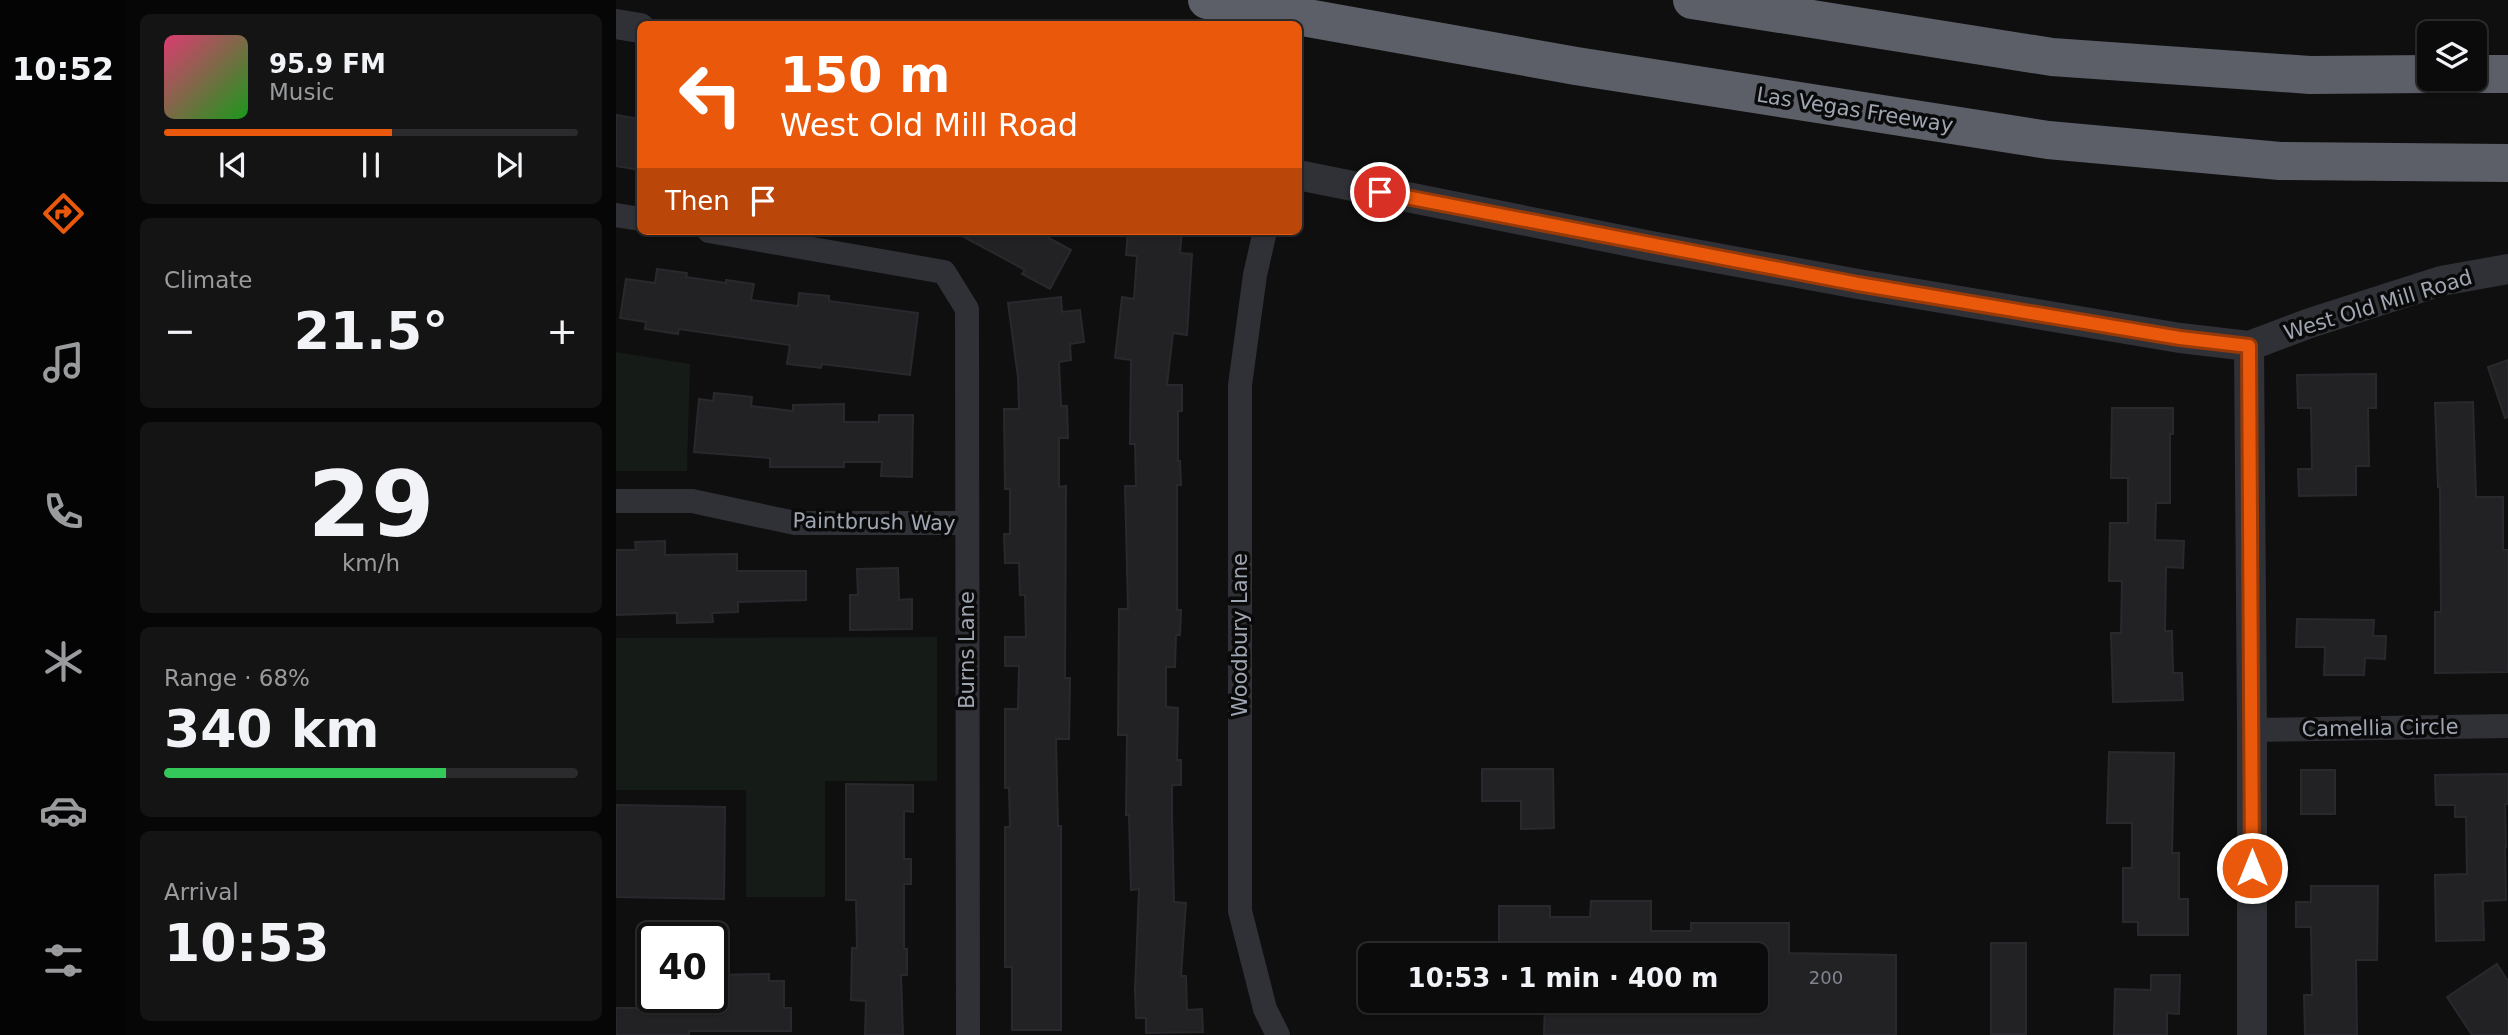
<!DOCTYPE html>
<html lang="en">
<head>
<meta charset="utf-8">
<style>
	:root { --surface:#0b0b0c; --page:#141415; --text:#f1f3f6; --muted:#9a9b9d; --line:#2b2b2d; --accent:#ea580c }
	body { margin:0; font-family:"DejaVu Sans",sans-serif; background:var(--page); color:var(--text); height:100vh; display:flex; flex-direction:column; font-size:26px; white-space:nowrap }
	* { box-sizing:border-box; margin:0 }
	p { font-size:23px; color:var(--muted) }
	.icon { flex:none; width:38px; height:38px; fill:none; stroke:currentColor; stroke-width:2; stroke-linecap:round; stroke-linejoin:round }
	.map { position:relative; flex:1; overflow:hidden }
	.sheet { display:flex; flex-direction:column; gap:14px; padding:14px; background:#060607; width:490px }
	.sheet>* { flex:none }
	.guide { position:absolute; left:21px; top:21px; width:665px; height:214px; border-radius:10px; box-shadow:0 2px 5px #0004,0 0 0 2px var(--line); background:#ea580c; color:#fff; overflow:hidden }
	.buttons { position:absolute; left:1801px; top:21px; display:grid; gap:14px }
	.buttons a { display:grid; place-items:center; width:70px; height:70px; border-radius:10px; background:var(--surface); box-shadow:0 2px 5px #0004,0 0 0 2px var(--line); font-size:35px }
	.speed { position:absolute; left:21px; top:922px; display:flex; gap:14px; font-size:35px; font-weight:700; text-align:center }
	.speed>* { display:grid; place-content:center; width:91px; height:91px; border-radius:50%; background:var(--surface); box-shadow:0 2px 5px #0004,0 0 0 2px var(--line); line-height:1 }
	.speed .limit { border:4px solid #111; border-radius:10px; background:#fff; color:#111 }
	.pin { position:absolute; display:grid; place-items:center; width:60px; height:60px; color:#fff; margin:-30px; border:4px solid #fff; border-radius:50%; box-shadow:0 2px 7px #0007 }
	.me { position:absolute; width:77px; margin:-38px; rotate:0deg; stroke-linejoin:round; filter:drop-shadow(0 0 5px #0008) }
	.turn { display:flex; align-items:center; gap:24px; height:147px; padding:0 28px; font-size:32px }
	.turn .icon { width:91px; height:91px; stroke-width:2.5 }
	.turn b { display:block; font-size:49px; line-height:60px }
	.then { display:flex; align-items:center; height:66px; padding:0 28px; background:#0003; gap:14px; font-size:26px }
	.big { font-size:52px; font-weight:800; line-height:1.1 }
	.sheet .widget { flex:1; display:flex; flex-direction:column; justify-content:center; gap:10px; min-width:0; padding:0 24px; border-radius:10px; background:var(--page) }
	.sheet .dial { align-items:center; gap:0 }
	.dial b { font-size:91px; line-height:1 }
	.song { display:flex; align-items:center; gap:21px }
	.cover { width:84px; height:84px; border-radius:10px; background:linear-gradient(135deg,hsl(340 70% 55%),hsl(120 70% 35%)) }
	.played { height:7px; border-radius:4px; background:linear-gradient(90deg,var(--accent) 55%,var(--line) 55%) }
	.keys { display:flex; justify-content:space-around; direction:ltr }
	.heat { display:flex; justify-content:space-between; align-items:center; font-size:38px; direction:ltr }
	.charge { height:10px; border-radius:5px; background:linear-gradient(90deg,#34c759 68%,var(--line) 0) }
	.trip { position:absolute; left:742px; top:943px; width:410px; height:70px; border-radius:10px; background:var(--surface); box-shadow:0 2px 5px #0004,0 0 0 2px var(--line); font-weight:800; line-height:70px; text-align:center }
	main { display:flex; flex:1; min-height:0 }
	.dock { display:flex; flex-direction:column; width:126px; justify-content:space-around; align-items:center; background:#040405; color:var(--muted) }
	.dock .icon { width:49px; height:49px }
	.dock .on { color:var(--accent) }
	.dock b { font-size:32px; color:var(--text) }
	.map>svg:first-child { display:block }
	.green { fill:#151b16 }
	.building { fill:#222225; stroke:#29292d; stroke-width:2 }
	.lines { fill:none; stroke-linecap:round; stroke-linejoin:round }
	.minor { stroke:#303136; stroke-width:24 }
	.tertiary { stroke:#303136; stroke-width:30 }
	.motorway { stroke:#5c5f67; stroke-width:38 }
	.route-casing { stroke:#983908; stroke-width:18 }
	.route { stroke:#ea580c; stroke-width:12 }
	.labels { text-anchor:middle; stroke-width:7; stroke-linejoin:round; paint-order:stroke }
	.number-label { font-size:18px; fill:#7f848e }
	.street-label { font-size:21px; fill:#9fa6b2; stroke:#0a0a0b }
</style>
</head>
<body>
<main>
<nav class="dock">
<b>10:52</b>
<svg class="icon on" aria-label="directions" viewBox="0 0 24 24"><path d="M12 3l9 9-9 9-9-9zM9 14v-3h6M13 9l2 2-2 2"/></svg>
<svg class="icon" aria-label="music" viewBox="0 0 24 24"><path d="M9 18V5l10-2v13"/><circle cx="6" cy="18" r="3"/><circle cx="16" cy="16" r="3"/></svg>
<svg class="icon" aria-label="phone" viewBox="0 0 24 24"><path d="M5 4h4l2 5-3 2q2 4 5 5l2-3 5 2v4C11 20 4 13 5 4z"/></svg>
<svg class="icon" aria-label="climate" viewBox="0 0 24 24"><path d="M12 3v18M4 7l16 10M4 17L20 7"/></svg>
<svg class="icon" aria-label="car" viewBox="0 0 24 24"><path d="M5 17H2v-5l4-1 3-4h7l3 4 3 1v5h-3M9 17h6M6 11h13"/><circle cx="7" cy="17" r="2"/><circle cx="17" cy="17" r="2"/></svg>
<svg class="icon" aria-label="filters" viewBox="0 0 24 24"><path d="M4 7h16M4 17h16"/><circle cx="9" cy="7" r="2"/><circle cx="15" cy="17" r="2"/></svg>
</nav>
<section class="sheet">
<div class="widget">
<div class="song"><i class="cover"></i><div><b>95.9 FM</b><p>Music</p></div></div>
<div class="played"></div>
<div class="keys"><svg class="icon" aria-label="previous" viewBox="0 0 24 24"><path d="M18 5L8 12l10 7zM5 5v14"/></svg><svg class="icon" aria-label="pause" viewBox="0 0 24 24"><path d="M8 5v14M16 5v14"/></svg><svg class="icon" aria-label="next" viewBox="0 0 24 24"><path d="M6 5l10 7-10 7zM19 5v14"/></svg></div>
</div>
<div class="widget"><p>Climate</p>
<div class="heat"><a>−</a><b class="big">21.5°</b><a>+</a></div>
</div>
<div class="widget dial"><b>29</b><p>km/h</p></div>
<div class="widget"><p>Range · 68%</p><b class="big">340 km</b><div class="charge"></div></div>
<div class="widget"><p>Arrival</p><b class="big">10:53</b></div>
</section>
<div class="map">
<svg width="1892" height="1035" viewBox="0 0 1892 1035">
	<rect width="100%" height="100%" fill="#0f0f10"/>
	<g class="green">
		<path d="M 0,352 L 74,364 L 71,471 L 0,471 Z"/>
		<path d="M 321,637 L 321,781 L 209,781 L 209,897 L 130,897 L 130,790 L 0,790 L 0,638 Z"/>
	</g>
	<g class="building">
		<path d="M 0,115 L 24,119 L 24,170 L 0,166 Z"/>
		<path d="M 337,231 L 420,231 L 455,250 L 434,289 L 406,274 L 409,270 Z"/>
		<path d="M 512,231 L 566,231 L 564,253 L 576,254 L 571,335 L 557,333 L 551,385 L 566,385 L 566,411 L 562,411 L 562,461 L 564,461 L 565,485 L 561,485 L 561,610 L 565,610 L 564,635 L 560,635 L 559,667 L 550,667 L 550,707 L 562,708 L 561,760 L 565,760 L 565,785 L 556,785 L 556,815 L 558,902 L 570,903 L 565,976 L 570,976 L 571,1010 L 586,1009 L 587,1032 L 530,1033 L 530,1018 L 520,1018 L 519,991 L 523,889 L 515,890 L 513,815 L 510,815 L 511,735 L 502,735 L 503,609 L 512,609 L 509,486 L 520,486 L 519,444 L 514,444 L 515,360 L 499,358 L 506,297 L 518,299 L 521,256 L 510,255 Z"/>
		<path d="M 41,269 L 71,273 L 70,277 L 110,283 L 110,280 L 138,284 L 135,300 L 182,306 L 183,293 L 213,296 L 213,301 L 302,313 L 294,375 L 206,364 L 205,368 L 171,364 L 174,345 L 63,329 L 62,334 L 29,329 L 30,322 L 4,318 L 10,279 L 39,283 Z"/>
		<path d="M 445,297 L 446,312 L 464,310 L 468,342 L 454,344 L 455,360 L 443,362 L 445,406 L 451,406 L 452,438 L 443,438 L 443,487 L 450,486 L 449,678 L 454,678 L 453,739 L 440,739 L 442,826 L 445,826 L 445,1030 L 396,1030 L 396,967 L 389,967 L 389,827 L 394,827 L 393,788 L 389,788 L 389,709 L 402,709 L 403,666 L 389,666 L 389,637 L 410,637 L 409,595 L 404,595 L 403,563 L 389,563 L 388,534 L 394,534 L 394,489 L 389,489 L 388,409 L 403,409 L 402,377 L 392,303 Z"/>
		<path d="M 1892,360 L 1892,417 L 1889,418 L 1872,367 Z"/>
		<path d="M 1760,374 L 1760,408 L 1752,408 L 1753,466 L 1740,466 L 1740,495 L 1683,496 L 1682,469 L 1696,469 L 1695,408 L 1682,408 L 1681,375 Z"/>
		<path d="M 98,393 L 136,397 L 135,406 L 177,411 L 177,405 L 228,404 L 228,422 L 263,422 L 263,415 L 297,415 L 296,477 L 265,476 L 266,462 L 228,462 L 228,467 L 154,467 L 154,458 L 78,452 L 83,399 L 97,401 Z"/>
		<path d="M 1857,402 L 1860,497 L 1887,497 L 1887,550 L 1892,550 L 1892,672 L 1819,673 L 1819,612 L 1825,612 L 1824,487 L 1822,487 L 1819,403 Z"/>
		<path d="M 1496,408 L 1557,408 L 1557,434 L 1554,434 L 1554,503 L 1540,503 L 1539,540 L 1568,541 L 1567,568 L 1550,567 L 1549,631 L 1556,631 L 1557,673 L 1566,673 L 1567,700 L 1497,702 L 1495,633 L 1505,633 L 1506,581 L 1493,581 L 1494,523 L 1512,523 L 1512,478 L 1495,478 Z"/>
		<path d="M 49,541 L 49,555 L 121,554 L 121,571 L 190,571 L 190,600 L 122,602 L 122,612 L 96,613 L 97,622 L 61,623 L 61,613 L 0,615 L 0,550 L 20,550 L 19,542 Z"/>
		<path d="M 282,568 L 283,600 L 296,599 L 296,629 L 234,630 L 234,595 L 242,595 L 241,569 Z"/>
		<path d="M 1681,619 L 1758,620 L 1757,636 L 1770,636 L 1769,659 L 1749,658 L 1748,675 L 1708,675 L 1709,647 L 1680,647 Z"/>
		<path d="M 1493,752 L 1558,753 L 1556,853 L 1563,853 L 1563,899 L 1572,899 L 1572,935 L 1522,935 L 1522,922 L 1507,922 L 1507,868 L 1516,868 L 1516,823 L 1491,823 Z"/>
		<path d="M 866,769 L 937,769 L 938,828 L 905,829 L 905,801 L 866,801 Z"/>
		<rect x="1685" y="770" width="34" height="44"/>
		<path d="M 1892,774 L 1892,804 L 1889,804 L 1890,847 L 1889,847 L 1890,900 L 1867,901 L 1868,940 L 1820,941 L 1819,875 L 1851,874 L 1850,817 L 1839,817 L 1839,805 L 1820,805 L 1819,775 Z"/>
		<path d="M 230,784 L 297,785 L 297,812 L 288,811 L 288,859 L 295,859 L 295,884 L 288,884 L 288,949 L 291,949 L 291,975 L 285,975 L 287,1035 L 249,1035 L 250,1001 L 235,1000 L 236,948 L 241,948 L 240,900 L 230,900 Z"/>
		<path d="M 0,805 L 109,807 L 108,899 L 0,897 Z"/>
		<path d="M 1695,886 L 1762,886 L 1761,960 L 1740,960 L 1741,1035 L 1689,1035 L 1688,995 L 1696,995 L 1695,927 L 1680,927 L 1680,902 L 1695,902 Z"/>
		<path d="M 975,901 L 1035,901 L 1035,931 L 1075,931 L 1075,923 L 1173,923 L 1173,953 L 1280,955 L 1280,1035 L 928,1035 L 929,1001 L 1139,1001 L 1139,956 L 883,956 L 883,906 L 934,906 L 934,917 L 974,917 Z"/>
		<rect x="1375" y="943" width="35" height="91"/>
		<path d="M 1881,964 L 1892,981 L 1892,1035 L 1856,1035 L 1831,997 Z"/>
		<path d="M 153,974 L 153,981 L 168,981 L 168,1008 L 175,1008 L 175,1031 L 73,1031 L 73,1035 L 0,1035 L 0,1008 L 23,1008 L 23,998 L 96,998 L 96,975 Z"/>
		<path d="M 1535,975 L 1564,975 L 1563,1014 L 1551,1013 L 1551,1035 L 1498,1035 L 1499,989 L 1535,990 Z"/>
	</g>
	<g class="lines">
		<g class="minor">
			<path d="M 0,215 L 24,219"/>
			<path d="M 93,231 L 328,272 L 351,309 L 352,1035"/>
			<path d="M 649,231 L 639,275 L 624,385 L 624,911 L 649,1009 L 662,1035"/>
			<path d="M 0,501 L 76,501 L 179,523 L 350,523"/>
			<path d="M 1636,730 L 1892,726"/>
		</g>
		<g class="tertiary">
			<path d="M 0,24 L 24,28"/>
			<path d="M 682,175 L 1035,246 L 1242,284 L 1564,338 L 1633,346 L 1694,323 L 1825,281 L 1892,269"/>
			<path d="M 1633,346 L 1636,730 L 1636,1035"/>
		</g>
		<g class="motorway">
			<path d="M 591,0 L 960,66 L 1432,140 L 1664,161 L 1892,163"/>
			<path d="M 1076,0 L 1436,57 L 1694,75 L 1813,74"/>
			<path d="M 1858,74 L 1892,74"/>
		</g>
	</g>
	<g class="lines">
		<g class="route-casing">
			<path id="route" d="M 764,192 L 1242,284 L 1564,338 L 1633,346 L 1636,868"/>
		</g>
		<use href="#route" class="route"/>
	</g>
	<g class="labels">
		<g class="number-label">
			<text x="1210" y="984">200</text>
		</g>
		<g class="street-label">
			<text transform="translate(1239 110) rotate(9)" y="7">Las Vegas Freeway</text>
			<text transform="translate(1762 305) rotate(-17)" y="7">West Old Mill Road</text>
			<text transform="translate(258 522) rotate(1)" y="7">Paintbrush Way</text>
			<text transform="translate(624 635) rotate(-90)" y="7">Woodbury Lane</text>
			<text transform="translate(351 650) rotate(-90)" y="7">Burns Lane</text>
			<text transform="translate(1764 728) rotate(-1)" y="7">Camellia Circle</text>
		</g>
	</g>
</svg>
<div class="buttons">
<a><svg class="icon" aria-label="layers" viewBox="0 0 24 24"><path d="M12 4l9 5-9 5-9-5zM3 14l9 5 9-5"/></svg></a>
</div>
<div class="speed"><div class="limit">40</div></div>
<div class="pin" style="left:764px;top:192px;background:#d93025"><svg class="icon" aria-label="arrive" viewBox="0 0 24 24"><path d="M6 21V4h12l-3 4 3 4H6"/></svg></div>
<svg class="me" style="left:1636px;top:868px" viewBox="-20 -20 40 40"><circle r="17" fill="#ea580c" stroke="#fff" stroke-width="3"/><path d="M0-11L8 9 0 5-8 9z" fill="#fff"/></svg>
<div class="trip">10:53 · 1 min · 400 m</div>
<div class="guide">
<div class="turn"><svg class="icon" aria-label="left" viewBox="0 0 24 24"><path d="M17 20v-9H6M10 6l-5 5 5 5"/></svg><div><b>150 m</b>West Old Mill Road</div></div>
<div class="then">Then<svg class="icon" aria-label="arrive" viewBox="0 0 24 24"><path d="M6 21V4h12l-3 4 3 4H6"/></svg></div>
</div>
</div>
</main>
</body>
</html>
